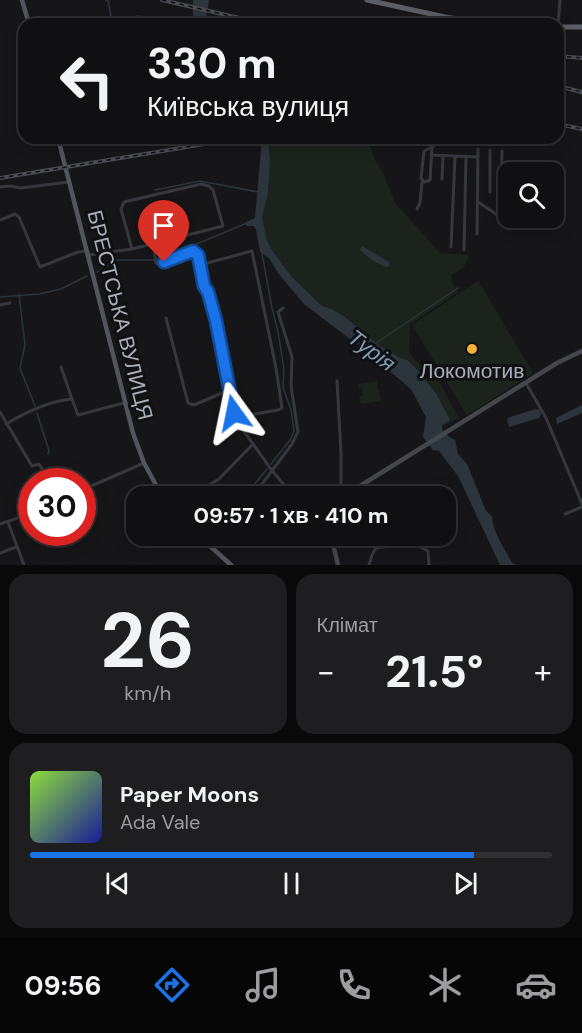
<!DOCTYPE html>
<html lang="uk">
<head>
<meta charset="utf-8">
<style>
	:root { --surface:#101012; --page:#1e1e20; --text:#f1f3f6; --muted:#9c9d9f; --line:#303032; --accent:#1a73e8 }
	body { margin:0; font-family:"DM Sans",sans-serif; background:var(--page); color:var(--text); height:100vh; display:flex; flex-direction:column; font-size:22px; white-space:nowrap }
	* { box-sizing:border-box; margin:0 }
	p { font-size:20px; color:var(--muted) }
	.icon { flex:none; width:33px; height:33px; fill:none; stroke:currentColor; stroke-width:2; stroke-linecap:round; stroke-linejoin:round }
	.map { position:relative; height:565px; overflow:hidden }
	.panel { display:flex; flex-direction:column; gap:9px; padding:9px; background:#09090a; flex:1 }
	.panel>* { flex:none }
	.banner { position:absolute; left:18px; top:18px; width:546px; height:126px; border-radius:18px; box-shadow:0 3px 15px #0003,0 0 0 2px var(--line); background:#101012; color:var(--text); overflow:hidden }
	.tools { position:absolute; left:498px; top:162px; display:grid; gap:12px }
	.tools a { display:grid; place-items:center; width:66px; height:66px; border-radius:12px; background:var(--surface); box-shadow:0 3px 15px #0003,0 0 0 2px var(--line); font-size:30px }
	.speed { position:absolute; left:18px; top:468px; display:flex; gap:12px; font-size:30px; font-weight:700; text-align:center }
	.speed>* { display:grid; place-content:center; width:78px; height:78px; border-radius:50%; background:var(--surface); box-shadow:0 3px 15px #0003,0 0 0 2px var(--line); line-height:1 }
	.speed .limit { border:9px solid #d22; background:#fff; color:#111 }
	.pin { position:absolute; display:grid; place-items:center; width:51px; height:51px; color:#fff; margin:-62px -26px; border-radius:50% 50% 50% 0; rotate:-45deg; box-shadow:0 0 6px #0007 }
	.pin .icon { rotate:45deg }
	.me { position:absolute; width:66px; margin:-33px; rotate:348deg; stroke-linejoin:round; filter:drop-shadow(0 0 4px #0008) }
	.turn { display:flex; align-items:center; gap:21px; height:126px; padding:0 30px; font-size:27px }
	.turn .icon { width:78px; height:78px; stroke-width:2.5 }
	.turn b { display:block; font-size:42px; line-height:51px }
	.big { font-size:45px; font-weight:700; line-height:1.1 }
	.panel .widget { flex:1; display:flex; flex-direction:column; justify-content:center; gap:9px; min-width:0; padding:0 21px; border-radius:18px; background:var(--page) }
	.panel .dial { align-items:center; gap:0 }
	.dial b { font-size:78px; line-height:1 }
	.song { display:flex; align-items:center; gap:18px }
	.cover { width:72px; height:72px; border-radius:9px; background:linear-gradient(135deg,hsl(90 70% 55%),hsl(240 70% 35%)) }
	.played { height:6px; border-radius:3px; background:linear-gradient(90deg,var(--accent) 85%,var(--line) 85%) }
	.keys { display:flex; justify-content:space-around; direction:ltr }
	.heat { display:flex; justify-content:space-between; align-items:center; font-size:33px; direction:ltr }
	.panel .tiles { flex:1; display:grid; gap:9px; grid-template-columns:1fr 1fr }
	.widget:last-child { grid-column:span 2 }
	.trip { position:absolute; left:126px; top:486px; width:330px; height:60px; border-radius:18px; background:var(--surface); box-shadow:0 3px 15px #0003,0 0 0 2px var(--line); font-weight:700; line-height:60px; text-align:center }
	.dock { display:flex; height:96px; justify-content:space-around; align-items:center; background:#060607; color:var(--muted) }
	.dock .icon { width:42px; height:42px }
	.dock .active { color:var(--accent) }
	.dock b { font-size:27px; color:var(--text) }
	.map>svg:first-child { display:block }
	.green { fill:#1c231d }
	.water { fill:#2c353c }
	.lines { fill:none; stroke-linecap:round; stroke-linejoin:round }
	.stream { stroke:#2c353c; stroke-width:1.5 }
	.minor { stroke:#37383d; stroke-width:3 }
	.secondary { stroke:#45474d; stroke-width:4.5 }
	.primary { stroke:#53555c; stroke-width:4.5 }
	.trunk { stroke:#5b5e65; stroke-width:5 }
	.rail-casing { stroke:#4a4c52; stroke-width:4 }
	.rail { stroke:#111113; stroke-width:1.5; stroke-dasharray:4.5; stroke-linecap:butt }
	.route-casing { stroke:#114b97; stroke-width:15 }
	.route { stroke:#1a73e8; stroke-width:10 }
	.poi-dot { fill:#f2b134; stroke:#111113; stroke-width:2 }
	.labels { text-anchor:middle; stroke-width:6; stroke-linejoin:round; paint-order:stroke }
	.street-label { font-size:21px; fill:#a8adb8; stroke:#111113 }
	.poi-label { font-size:21px; fill:#a8adb8; stroke:#111113 }
	.water-label { font-size:22px; font-style:italic; fill:#7f9bb3; stroke:#111113 }
</style>
</head>
<body>
<div class="map">
<svg width="582" height="565" viewBox="0 0 582 565">
	<rect width="100%" height="100%" fill="#161618"/>
	<g class="green">
		<path d="M 268,138 L 367,138 L 375,160 L 383,173 L 395,203 L 440,253 L 469,255 L 464,267 L 451,275 L 453,285 L 458,292 L 410,324 L 409,352 L 414,359 L 438,380 L 459,418 L 441,427 L 442,404 L 416,368 L 407,360 L 400,358 L 379,345 L 345,317 L 332,309 L 322,306 L 291,276 L 272,250 L 267,241 L 262,217 L 268,194 L 270,159 Z"/>
		<path d="M 478,281 L 533,373 L 467,415 L 412,325 Z"/>
		<path d="M 377,381 L 377,390 L 379,390 L 381,401 L 361,404 L 359,397 L 363,396 L 362,388 L 359,388 L 358,384 Z"/>
	</g>
	<g class="water">
		<path d="M 193,0 L 209,0 L 205,24 L 193,24 Z"/>
		<path d="M 262,138 L 268,138 L 270,159 L 268,194 L 262,217 L 267,241 L 272,250 L 291,276 L 322,306 L 332,309 L 345,317 L 379,345 L 400,358 L 407,360 L 416,368 L 437,395 L 450,420 L 442,425 L 442,429 L 449,437 L 455,440 L 458,454 L 467,464 L 486,511 L 492,516 C 492,531 505,549 512,563 L 516,565 L 500,565 L 458,476 L 439,451 L 433,450 L 423,437 L 426,417 L 411,389 L 363,349 L 304,304 L 278,273 L 269,258 L 260,252 L 256,229 L 253,226 L 247,226 L 244,223 L 255,218 Z"/>
		<path d="M 362,246 L 389,262 L 389,266 L 387,267 C 377,264 367,257 360,250 Z"/>
		<path d="M 582,405 L 582,413 L 557,424 L 556,418 Z"/>
		<path d="M 536,409 L 540,410 L 541,415 L 539,418 L 509,427 L 507,419 L 510,417 Z"/>
	</g>
	<g class="lines">
		<g class="stream">
			<path d="M 106,0 L 108,1 L 112,21 L 138,16 L 196,24"/>
			<path d="M 155,190 L 200,181 L 258,192"/>
			<path d="M 262,254 L 272,308 L 278,332 L 284,369 L 283,387 L 291,410 L 294,431 L 290,440 L 271,464"/>
			<path d="M 97,272 L 117,260 L 158,260 L 247,223"/>
			<path d="M 19,294 L 25,345 L 20,368 L 35,406"/>
			<path d="M 0,297 L 39,294 L 61,289 L 87,276"/>
			<path d="M 376,343 L 458,288"/>
			<path d="M 37,413 L 49,451 L 48,454"/>
			<path d="M 245,496 L 267,469"/>
		</g>
		<g class="minor">
			<path d="M 558,27 L 560,0"/>
			<path d="M 432,147 L 430,180 L 424,182 L 421,178 L 424,151 L 434,146"/>
			<path d="M 502,151 L 501,204 L 503,214"/>
			<path d="M 431,155 L 478,157"/>
			<path d="M 442,179 L 443,156"/>
			<path d="M 0,187 L 10,186 L 21,188 L 69,182"/>
			<path d="M 490,192 L 490,150"/>
			<path d="M 478,202 L 502,218"/>
			<path d="M 417,209 L 420,203 L 422,182"/>
			<path d="M 0,220 L 15,214 L 19,217 L 40,267 L 78,252 L 86,251"/>
			<path d="M 477,234 L 478,149"/>
			<path d="M 153,244 L 156,263 L 164,262 L 193,251 L 198,255 L 204,287 L 208,292 L 215,321 L 232,402 L 238,423 L 273,472 L 294,496"/>
			<path d="M 451,247 L 455,157"/>
			<path d="M 464,250 L 466,157"/>
			<path d="M 89,255 L 132,249 L 223,226 L 213,190 L 209,186 L 201,184 L 124,202 L 121,209 L 132,249"/>
			<path d="M 200,265 L 252,251 L 276,368 L 282,408 L 278,410 L 243,416 L 237,421"/>
			<path d="M 0,305 L 10,303"/>
			<path d="M 166,318 L 188,403 L 194,405 L 229,390"/>
			<path d="M 61,367 L 72,399"/>
			<path d="M 337,381 L 341,453 L 341,496"/>
			<path d="M 526,383 L 546,418 L 582,504"/>
			<path d="M 0,412 L 32,466 L 39,464 L 50,482"/>
			<path d="M 6,424 C 26,412 50,401 72,399 L 78,415 L 124,403"/>
			<path d="M 82,490 L 144,463"/>
			<path d="M 191,496 L 219,479 L 253,444"/>
			<path d="M 253,496 L 292,444 L 298,432 L 291,386 L 292,357 L 278,312 L 283,308"/>
			<path d="M 565,514 L 582,507"/>
			<path d="M 8,522 L 24,565"/>
			<path d="M 0,524 L 32,513"/>
			<path d="M 208,544 L 217,536"/>
			<path d="M 0,553 L 16,547"/>
			<path d="M 369,565 L 372,555 L 376,548 L 412,543 L 428,551 L 429,565"/>
		</g>
		<g class="secondary">
			<path d="M 344,496 L 557,363 L 582,351"/>
			<path d="M 331,536 L 338,565"/>
		</g>
		<g class="primary">
			<path d="M 22,0 L 29,24"/>
			<path d="M 58,138 L 133,433 L 144,463 L 162,496"/>
			<path d="M 199,536 L 231,565"/>
		</g>
		<g class="trunk">
			<path d="M 367,0 L 445,17 L 490,24"/>
			<path d="M 558,27 L 582,27"/>
		</g>
		<g class="rail-casing">
			<g id="rail">
				<path d="M 162,0 L 265,24"/>
				<path d="M 558,56 L 582,58"/>
				<path d="M 558,86 L 582,92"/>
				<path d="M 558,124 L 582,129"/>
				<path d="M 0,178 L 241,138"/>
			</g>
		</g>
		<use href="#rail" class="rail"/>
	</g>
	<g class="lines">
		<g class="route-casing">
			<path id="route" d="M 164,262 L 193,251 L 198,255 L 204,286 L 208,292 L 216,321 L 234,413"/>
		</g>
		<use href="#route" class="route"/>
	</g>
	<circle class="poi-dot" cx="472" cy="349" r="6"/>
	<g class="labels">
		<g class="street-label">
			<text transform="translate(120 315) rotate(76)" y="7">БРЕСТСЬКА ВУЛИЦЯ</text>
		</g>
		<g class="poi-label">
			<text x="472" y="378">Локомотив</text>
		</g>
		<g class="water-label">
			<text transform="translate(372 350) rotate(37)" y="8">Турія</text>
		</g>
	</g>
</svg>
<div class="tools">
<a><svg class="icon" aria-label="search" viewBox="0 0 24 24"><circle cx="10" cy="10" r="6"/><path d="M15 15l6 6"/></svg></a>
</div>
<div class="speed"><div class="limit">30</div></div>
<div class="pin" style="left:164px;top:262px;background:#d93025"><svg class="icon" aria-label="arrive" viewBox="0 0 24 24"><path d="M6 21V4h12l-3 4 3 4H6"/></svg></div>
<svg class="me" style="left:234px;top:413px" viewBox="-20 -20 40 40"><path d="M0-17L14 15 0 8-14 15z" fill="#1a73e8" stroke="#fff" stroke-width="4"/></svg>
<div class="trip">09:57 · 1 хв · 410 m</div>
<div class="banner">
<div class="turn"><svg class="icon" aria-label="left" viewBox="0 0 24 24"><path d="M17 20v-9H6M10 6l-5 5 5 5"/></svg><div><b>330 m</b>Київська вулиця</div></div>
</div>
</div>
<section class="panel">
<div class="tiles">
<div class="widget dial"><b>26</b><p>km/h</p></div>
<div class="widget"><p>Клімат</p>
<div class="heat"><a>−</a><b class="big">21.5°</b><a>+</a></div>
</div>
<div class="widget">
<div class="song"><i class="cover"></i><div><b>Paper Moons</b><p>Ada Vale</p></div></div>
<div class="played"></div>
<div class="keys"><svg class="icon" aria-label="previous" viewBox="0 0 24 24"><path d="M18 5L8 12l10 7zM5 5v14"/></svg><svg class="icon" aria-label="pause" viewBox="0 0 24 24"><path d="M8 5v14M16 5v14"/></svg><svg class="icon" aria-label="next" viewBox="0 0 24 24"><path d="M6 5l10 7-10 7zM19 5v14"/></svg></div>
</div>
</div>
</section>
<nav class="dock">
<b>09:56</b>
<svg class="icon active" aria-label="directions" viewBox="0 0 24 24"><path d="M12 3l9 9-9 9-9-9zM9 14v-3h6M13 9l2 2-2 2"/></svg>
<svg class="icon" aria-label="music" viewBox="0 0 24 24"><path d="M9 18V5l10-2v13"/><circle cx="6" cy="18" r="3"/><circle cx="16" cy="16" r="3"/></svg>
<svg class="icon" aria-label="phone" viewBox="0 0 24 24"><path d="M5 4h4l2 5-3 2q2 4 5 5l2-3 5 2v4C11 20 4 13 5 4z"/></svg>
<svg class="icon" aria-label="climate" viewBox="0 0 24 24"><path d="M12 3v18M4 7l16 10M4 17L20 7"/></svg>
<svg class="icon" aria-label="car" viewBox="0 0 24 24"><path d="M5 17H2v-5l4-1 3-4h7l3 4 3 1v5h-3M9 17h6M6 11h13"/><circle cx="7" cy="17" r="2"/><circle cx="17" cy="17" r="2"/></svg>
</nav>
</body>
</html>
